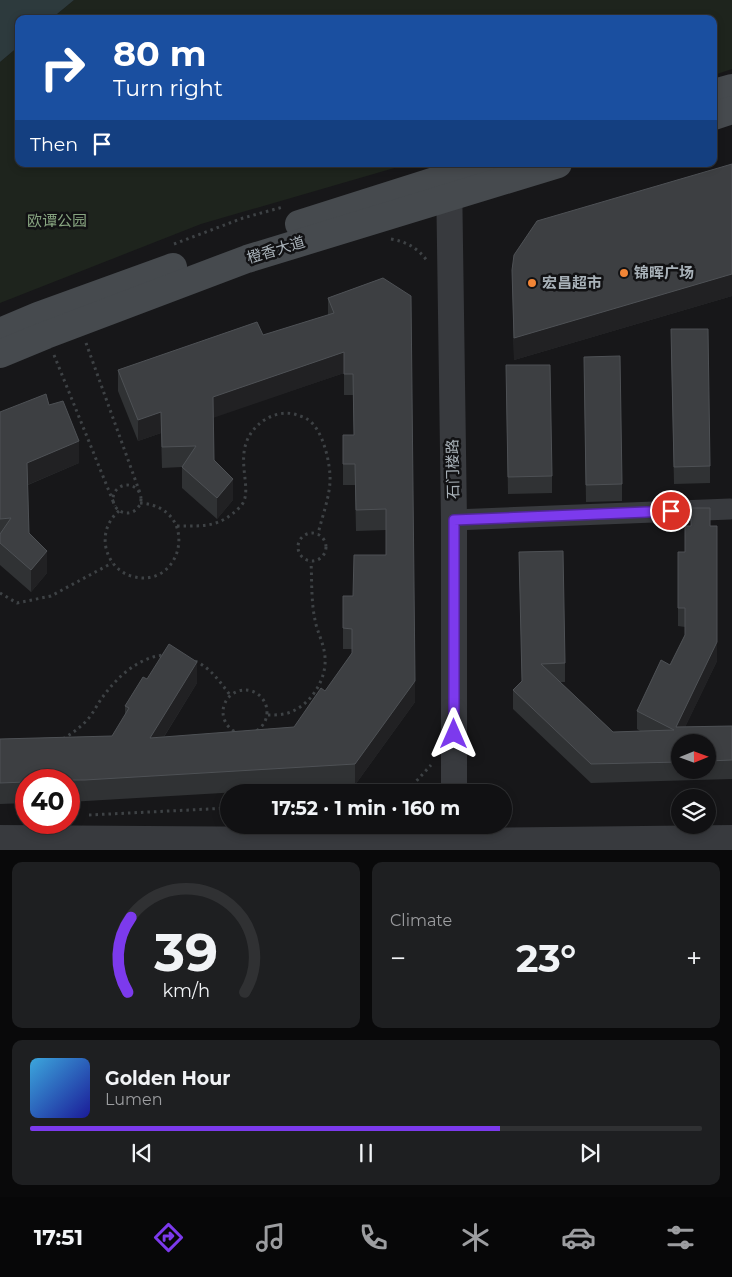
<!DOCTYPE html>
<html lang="en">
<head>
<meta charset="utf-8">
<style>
	:root { --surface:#111113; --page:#1e1f21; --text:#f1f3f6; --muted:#9c9da0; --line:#303133; --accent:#7c3aed }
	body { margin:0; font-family:Montserrat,"Noto Sans SC",sans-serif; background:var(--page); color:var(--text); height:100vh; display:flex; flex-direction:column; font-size:19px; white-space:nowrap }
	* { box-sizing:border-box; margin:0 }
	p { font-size:16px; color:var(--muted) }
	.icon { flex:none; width:28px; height:28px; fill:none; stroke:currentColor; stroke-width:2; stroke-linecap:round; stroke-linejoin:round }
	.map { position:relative; height:850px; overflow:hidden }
	.sheet { display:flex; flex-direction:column; gap:12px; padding:12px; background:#09090a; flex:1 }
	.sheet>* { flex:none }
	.hud { position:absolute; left:15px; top:15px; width:702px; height:152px; border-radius:10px; box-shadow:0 2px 8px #0003,0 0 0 1px var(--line); background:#1a4fa0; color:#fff; overflow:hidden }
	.needle { width:32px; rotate:89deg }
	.buttons { position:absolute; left:671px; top:734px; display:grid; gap:10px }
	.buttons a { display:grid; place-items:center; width:45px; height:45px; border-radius:50%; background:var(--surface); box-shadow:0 2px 8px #0003,0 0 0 1px var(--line); font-size:25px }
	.speed { position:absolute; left:15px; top:769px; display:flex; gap:10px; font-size:25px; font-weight:700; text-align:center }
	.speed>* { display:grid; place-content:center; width:65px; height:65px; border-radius:50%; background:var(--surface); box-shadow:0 2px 8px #0003,0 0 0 1px var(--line); line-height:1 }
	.speed .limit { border:8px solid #d22; background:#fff; color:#111 }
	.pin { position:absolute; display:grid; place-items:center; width:42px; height:42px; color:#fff; margin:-21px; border:2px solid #fff; border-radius:50%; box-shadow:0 1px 5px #0007 }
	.me { position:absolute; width:55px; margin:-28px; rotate:0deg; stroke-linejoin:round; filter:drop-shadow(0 0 4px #0008) }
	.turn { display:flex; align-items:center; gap:18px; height:105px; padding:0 15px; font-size:22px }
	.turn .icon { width:65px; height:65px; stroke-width:2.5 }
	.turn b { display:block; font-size:35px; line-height:42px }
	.then { display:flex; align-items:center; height:48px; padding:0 15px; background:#0003; gap:10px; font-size:19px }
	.big { font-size:38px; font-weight:700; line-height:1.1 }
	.sheet .tile { flex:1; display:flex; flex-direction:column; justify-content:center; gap:8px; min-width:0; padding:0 18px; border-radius:10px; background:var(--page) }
	.sheet .dial { align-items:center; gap:0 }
	.dial svg { height:130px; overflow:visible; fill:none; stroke:var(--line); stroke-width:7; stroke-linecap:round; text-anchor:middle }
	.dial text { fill:var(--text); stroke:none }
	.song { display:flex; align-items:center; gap:15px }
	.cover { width:60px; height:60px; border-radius:8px; background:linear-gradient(135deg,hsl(200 70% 55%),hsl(240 70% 35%)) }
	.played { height:5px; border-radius:2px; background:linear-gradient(90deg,var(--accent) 70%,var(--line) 70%) }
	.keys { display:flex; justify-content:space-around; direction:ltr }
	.heat { display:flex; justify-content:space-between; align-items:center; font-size:28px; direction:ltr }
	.sheet .tiles { flex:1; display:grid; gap:12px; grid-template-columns:1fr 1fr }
	.tile:last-child { grid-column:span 2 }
	.trip { position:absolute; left:220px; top:784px; width:292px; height:50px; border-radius:25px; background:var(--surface); box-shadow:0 2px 8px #0003,0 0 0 1px var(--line); font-weight:700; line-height:50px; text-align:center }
	.tabs { display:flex; height:80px; justify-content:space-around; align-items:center; background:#070708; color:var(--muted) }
	.tabs .icon { width:35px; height:35px }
	.tabs .selected { color:var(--accent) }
	.tabs b { font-size:22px; color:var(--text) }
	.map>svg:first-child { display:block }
	.green { fill:#1e241d }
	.water { fill:#2d3a3d }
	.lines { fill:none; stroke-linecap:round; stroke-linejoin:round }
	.path { stroke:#3e4245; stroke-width:3; stroke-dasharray:2.5 4; stroke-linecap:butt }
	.minor { stroke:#383a3e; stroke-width:21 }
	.tertiary { stroke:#383a3e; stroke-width:26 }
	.secondary { stroke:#464a4e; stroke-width:28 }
	.wall { fill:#303234; fill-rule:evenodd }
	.shaded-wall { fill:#212123 }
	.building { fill:#3d3f42; stroke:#4e5155 }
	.route-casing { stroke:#51269a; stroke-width:12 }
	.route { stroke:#7c3aed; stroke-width:9 }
	.poi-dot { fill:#f28536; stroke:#121214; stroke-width:2 }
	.labels { text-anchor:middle; stroke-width:5; stroke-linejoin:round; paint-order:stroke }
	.park-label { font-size:15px; fill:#87a480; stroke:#121214 }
	.street-label { font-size:15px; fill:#a9b2b9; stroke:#121214 }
	.poi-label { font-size:15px; font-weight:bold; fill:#a9b2b9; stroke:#121214; text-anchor:start }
</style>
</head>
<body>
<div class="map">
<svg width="732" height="850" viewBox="0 0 732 850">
	<rect width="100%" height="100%" fill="#171719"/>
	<g class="green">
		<path d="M 74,0 L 732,0 L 732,69 L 714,75 L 714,19 L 51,19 Z"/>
		<path d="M 19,46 L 19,164 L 408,164 L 201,224 L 0,303 L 0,62 Z"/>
	</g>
	<path class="water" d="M 0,0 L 74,0 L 51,19 L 19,19 L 19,46 L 0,62 Z"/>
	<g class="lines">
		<g class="path">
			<path d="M 391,239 C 407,242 418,248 428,262"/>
			<path d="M 174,244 L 243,218 L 283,207"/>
			<path d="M 86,343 L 140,493"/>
			<path d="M 54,355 L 115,506"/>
			<circle cx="127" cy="499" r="14"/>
			<path d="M 119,511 C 108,520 103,534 106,548 C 109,561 118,572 131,576 C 183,592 202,507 140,503"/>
			<path d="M 177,526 C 204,526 219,528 240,507 C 257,490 228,453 258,425 C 267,416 284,410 297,415 C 300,416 304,417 307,419 C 323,428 331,465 330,482 C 329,499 322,517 318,534"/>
			<circle cx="312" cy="547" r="14"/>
			<path d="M 0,593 L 17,603 L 51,596 L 112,563"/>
			<path d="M 195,661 C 211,668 220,682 230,695"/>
			<circle cx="245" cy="712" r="22"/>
			<path d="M 268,715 C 275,715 283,715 291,712 C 311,704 327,679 325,657 C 324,643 317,632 315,620 C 311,601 312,581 311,562"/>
			<path d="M 63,739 C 72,733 80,728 87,720 C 94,713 98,702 105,694 C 118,676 141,656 165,655"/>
			<path d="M 401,792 L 411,787 L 431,765"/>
			<path d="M 89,815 L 229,808"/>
		</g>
		<path class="minor" d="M 454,520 L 730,509"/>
		<g class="tertiary">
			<path d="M 449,176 L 454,520 L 454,792"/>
			<path d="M 0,838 L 454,841 L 732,838"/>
		</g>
		<g class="secondary">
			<path d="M 714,93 L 732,88"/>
			<path d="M 714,116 L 732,110"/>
			<path d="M 299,224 L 488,164"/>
			<path d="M 0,332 L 38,316 L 173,267"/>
			<path d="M 0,354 L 46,335 L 247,259 L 558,164"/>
		</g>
	</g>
	<g class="wall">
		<path d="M 732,164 L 732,296 L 514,360 L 512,270 Z"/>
		<path d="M 383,278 L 415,702 L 355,785 L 69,802 L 69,780 L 26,780 L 26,803 L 0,804 L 0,739 L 112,736 L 125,716 L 125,706 L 147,679 L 197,683 L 164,737 L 294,727 L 325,691 L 352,653 L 352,649 L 343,649 L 343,596 L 353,596 L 386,555 L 386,530 L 356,531 L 355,485 L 343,485 L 343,435 L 354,435 L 353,395 L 344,395 L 344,373 L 213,417 L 214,460 L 233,500 L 217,519 L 182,488 L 182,467 L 162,468 L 161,433 L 138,441 L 118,391 L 118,370 L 263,335 L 328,315 L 328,298 Z"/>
		<path d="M 671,346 L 710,466 L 710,483 L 674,484 Z"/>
		<path d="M 584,374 L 622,484 L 622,501 L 586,502 Z"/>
		<path d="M 506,383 L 552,476 L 552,493 L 508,494 Z"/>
		<path d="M 49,405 L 79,463 L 28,485 L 29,533 L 47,573 L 31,592 L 0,565 L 0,412 Z"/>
		<path d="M 710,526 L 717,661 L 685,727 L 732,726 L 732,779 L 591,783 L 513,709 L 513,690 L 522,681 L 519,552 L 565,663 L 565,682 L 560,682 L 613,732 L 640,731 L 637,729 L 637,711 L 670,665 L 685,635 L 685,627 L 678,626 L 678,552 L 685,552 ZM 680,742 L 708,742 L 708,770 L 680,770 Z"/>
	</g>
	<g class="shaded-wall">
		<path d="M 732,274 L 732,296 L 514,360 L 514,338 Z"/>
		<path d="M 344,352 L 344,373 L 213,418 L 213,397 Z"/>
		<path d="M 161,412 L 161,433 L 138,441 L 138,420 Z"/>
		<path d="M 79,441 L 79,463 L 27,485 L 27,463 Z"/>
		<path d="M 233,479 L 233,500 L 217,519 L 217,498 Z"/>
		<path d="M 47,551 L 47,573 L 31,592 L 31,570 Z"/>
		<path d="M 717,642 L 717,661 L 676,746 L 676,727 Z"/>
		<path d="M 197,662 L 197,683 L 150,759 L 150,738 Z"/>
		<path d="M 415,681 L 415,702 L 355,785 L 355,764 Z"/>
	</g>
	<g class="building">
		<path d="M 732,164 L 732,274 L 514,338 L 512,270 L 514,255 L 537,221 Z"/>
		<path d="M 383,278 L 411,296 L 415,681 L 355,764 L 85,780 L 26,780 L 26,782 L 0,783 L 0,739 L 112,736 L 129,708 L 125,706 L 143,677 L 147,679 L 169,644 L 197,662 L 150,738 L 294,727 L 321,688 L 325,691 L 352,653 L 352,629 L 343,628 L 343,596 L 353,596 L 354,555 L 386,555 L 386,509 L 356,510 L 355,464 L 343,464 L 343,435 L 354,435 L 353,374 L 344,374 L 344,352 L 213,397 L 214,460 L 233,479 L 217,498 L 182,467 L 196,446 L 162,447 L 161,412 L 138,420 L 118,370 L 257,322 L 263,335 L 334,313 L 328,298 Z"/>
		<path d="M 671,329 L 708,329 L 710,466 L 674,467 Z"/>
		<path d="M 620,356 L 622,484 L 586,485 L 584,357 Z"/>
		<path d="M 506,365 L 550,365 L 552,476 L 508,477 Z"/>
		<path d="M 46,394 L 49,405 L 63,401 L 79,441 L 27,463 L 29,533 L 47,551 L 31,570 L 0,543 L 0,534 L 11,518 L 0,519 L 0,412 Z"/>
		<path d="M 691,508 L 710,508 L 710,526 L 717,526 L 717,642 L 676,727 L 732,726 L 732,760 L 708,761 L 708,742 L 680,742 L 680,762 L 591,764 L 513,690 L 522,681 L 519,552 L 563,551 L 565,663 L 541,664 L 613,732 L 674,730 L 637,711 L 661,660 L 670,665 L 685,635 L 685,608 L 678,608 L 678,552 L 685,552 L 685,526 L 691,526 Z"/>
	</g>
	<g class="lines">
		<g class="route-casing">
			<path id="route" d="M 454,734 L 454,520 L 671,511"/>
		</g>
		<use href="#route" class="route"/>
	</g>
	<g class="poi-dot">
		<circle cx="624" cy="273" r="5"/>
		<circle cx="532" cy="283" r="5"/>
	</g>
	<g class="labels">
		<g class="park-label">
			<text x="57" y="226">欧谭公园</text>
		</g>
		<g class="street-label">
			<text transform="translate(276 250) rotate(-17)" y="5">橙香大道</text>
			<text transform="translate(453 469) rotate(-91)" y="5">石门楼路</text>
		</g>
		<g class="poi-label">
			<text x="634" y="278">锦晖广场</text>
			<text x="542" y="288">宏昌超市</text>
		</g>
	</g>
</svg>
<div class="buttons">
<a><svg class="needle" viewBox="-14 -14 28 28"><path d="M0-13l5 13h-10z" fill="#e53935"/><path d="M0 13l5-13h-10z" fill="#9c9da0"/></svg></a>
<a><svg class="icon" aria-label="layers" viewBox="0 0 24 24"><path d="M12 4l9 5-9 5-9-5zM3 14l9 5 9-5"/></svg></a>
</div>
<div class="speed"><div class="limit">40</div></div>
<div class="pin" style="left:671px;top:511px;background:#d93025"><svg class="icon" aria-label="arrive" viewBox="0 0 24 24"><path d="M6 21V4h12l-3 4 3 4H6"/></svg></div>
<svg class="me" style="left:454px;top:734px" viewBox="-20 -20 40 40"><path d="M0-17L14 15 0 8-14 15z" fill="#7c3aed" stroke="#fff" stroke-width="4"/></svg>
<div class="trip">17:52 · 1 min · 160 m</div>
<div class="hud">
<div class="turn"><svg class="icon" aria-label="right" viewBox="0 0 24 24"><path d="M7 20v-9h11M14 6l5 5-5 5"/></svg><div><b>80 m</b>Turn right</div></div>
<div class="then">Then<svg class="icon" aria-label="arrive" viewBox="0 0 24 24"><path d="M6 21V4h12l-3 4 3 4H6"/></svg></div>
</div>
</div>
<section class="sheet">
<div class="tiles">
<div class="tile dial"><svg viewBox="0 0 100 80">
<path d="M14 69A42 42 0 1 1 86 69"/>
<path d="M14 69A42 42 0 0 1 16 23" stroke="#7c3aed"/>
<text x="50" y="56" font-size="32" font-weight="700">39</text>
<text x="50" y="72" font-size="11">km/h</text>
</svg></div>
<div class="tile"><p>Climate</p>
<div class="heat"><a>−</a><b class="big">23°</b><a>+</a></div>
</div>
<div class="tile">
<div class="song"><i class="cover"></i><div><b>Golden Hour</b><p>Lumen</p></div></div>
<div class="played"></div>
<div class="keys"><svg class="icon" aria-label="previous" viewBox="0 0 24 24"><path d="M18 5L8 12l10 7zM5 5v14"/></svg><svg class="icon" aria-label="pause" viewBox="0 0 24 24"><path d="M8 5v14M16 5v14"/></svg><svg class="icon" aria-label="next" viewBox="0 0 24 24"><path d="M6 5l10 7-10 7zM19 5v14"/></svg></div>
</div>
</div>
</section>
<nav class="tabs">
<b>17:51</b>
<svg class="icon selected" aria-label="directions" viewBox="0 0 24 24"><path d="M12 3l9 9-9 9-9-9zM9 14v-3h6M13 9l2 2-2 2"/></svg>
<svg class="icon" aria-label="music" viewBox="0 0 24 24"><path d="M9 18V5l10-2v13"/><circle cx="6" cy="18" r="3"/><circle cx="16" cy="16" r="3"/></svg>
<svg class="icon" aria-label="phone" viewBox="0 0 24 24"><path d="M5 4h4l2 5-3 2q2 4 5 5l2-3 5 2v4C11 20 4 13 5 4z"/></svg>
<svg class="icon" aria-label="climate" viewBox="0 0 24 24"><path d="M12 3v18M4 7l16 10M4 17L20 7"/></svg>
<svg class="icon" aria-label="car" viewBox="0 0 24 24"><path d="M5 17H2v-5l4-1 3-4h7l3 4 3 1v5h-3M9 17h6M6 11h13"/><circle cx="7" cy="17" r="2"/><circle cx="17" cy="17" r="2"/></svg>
<svg class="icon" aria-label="filters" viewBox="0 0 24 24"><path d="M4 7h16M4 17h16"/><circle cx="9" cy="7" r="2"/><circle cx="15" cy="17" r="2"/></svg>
</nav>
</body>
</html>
